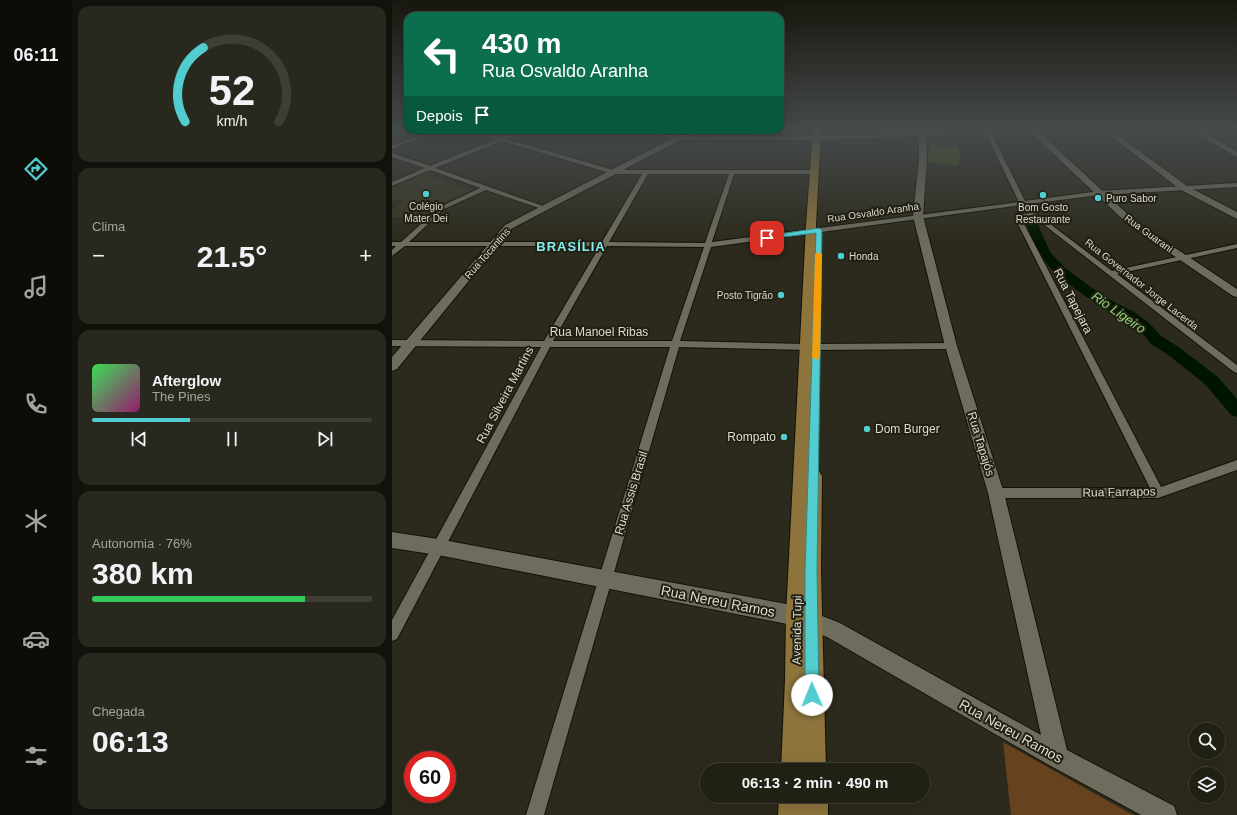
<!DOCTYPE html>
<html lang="pt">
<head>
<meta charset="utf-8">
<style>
	:root { --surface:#212015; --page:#29281e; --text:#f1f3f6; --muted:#a2a3a0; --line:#3e3e34; --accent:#52cdcf }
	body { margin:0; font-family:Helvetica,sans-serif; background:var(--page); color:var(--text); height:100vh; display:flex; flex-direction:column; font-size:15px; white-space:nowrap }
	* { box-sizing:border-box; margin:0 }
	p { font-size:13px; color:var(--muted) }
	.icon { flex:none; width:22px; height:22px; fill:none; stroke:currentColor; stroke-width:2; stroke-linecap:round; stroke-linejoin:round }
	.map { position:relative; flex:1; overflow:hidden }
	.details { display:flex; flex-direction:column; gap:6px; padding:6px; background:#12120c; width:320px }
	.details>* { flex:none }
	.hud { position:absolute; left:12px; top:12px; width:380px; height:122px; border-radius:12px; box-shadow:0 4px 16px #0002,0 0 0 1px var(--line); background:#0b6e4f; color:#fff; overflow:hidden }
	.fabs { position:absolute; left:797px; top:723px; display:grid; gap:8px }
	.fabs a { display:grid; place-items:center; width:36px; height:36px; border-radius:50%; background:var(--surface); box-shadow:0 4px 16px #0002,0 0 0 1px var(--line); font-size:20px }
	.speed { position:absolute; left:12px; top:751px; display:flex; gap:8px; font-size:20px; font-weight:700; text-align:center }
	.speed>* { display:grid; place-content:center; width:52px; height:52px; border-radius:50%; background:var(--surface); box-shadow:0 4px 16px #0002,0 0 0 1px var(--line); line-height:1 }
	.speed .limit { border:6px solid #d22; background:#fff; color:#111 }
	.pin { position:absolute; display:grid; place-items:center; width:34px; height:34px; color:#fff; margin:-17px; border-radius:8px; box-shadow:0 2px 6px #0006 }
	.me { position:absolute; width:44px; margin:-22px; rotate:359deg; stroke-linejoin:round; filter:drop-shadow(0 0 3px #0008) }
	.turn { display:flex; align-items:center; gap:14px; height:84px; padding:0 12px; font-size:18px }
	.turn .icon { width:52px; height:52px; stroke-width:2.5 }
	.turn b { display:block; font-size:28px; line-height:34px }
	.then { display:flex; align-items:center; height:38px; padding:0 12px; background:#0003; gap:8px; font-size:15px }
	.big { font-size:30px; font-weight:700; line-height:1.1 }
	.details .widget { flex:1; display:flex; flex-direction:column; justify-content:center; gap:6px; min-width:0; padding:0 14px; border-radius:12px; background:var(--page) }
	.details .dial { align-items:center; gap:0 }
	.dial svg { height:104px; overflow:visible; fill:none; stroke:var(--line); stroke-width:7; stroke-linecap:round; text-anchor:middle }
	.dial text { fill:var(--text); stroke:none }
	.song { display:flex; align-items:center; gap:12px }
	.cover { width:48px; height:48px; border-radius:6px; background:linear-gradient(135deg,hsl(130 70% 55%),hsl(320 70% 35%)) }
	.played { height:4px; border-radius:2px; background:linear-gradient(90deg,var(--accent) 35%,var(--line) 35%) }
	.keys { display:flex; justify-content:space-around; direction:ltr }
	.heat { display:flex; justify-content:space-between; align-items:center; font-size:22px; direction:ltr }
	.charge { height:6px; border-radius:3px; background:linear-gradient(90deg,#34c759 76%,var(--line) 0) }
	.trip { position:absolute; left:308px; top:763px; width:230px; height:40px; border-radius:20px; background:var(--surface); box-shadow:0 4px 16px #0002,0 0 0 1px var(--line); font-weight:700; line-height:40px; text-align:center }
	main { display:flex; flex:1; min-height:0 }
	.tab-bar { display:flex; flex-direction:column; width:72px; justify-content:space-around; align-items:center; background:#0d0d08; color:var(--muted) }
	.tab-bar .icon { width:28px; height:28px }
	.tab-bar .current { color:var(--accent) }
	.tab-bar b { font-size:18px; color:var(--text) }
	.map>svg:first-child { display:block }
	.built { fill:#373421 }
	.green { fill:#66421f }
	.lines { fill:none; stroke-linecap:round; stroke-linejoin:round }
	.river { fill:#001500; fill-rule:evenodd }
	.street-casing { stroke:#141206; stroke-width:2 }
	.secondary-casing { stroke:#141206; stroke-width:2 }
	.primary-casing { stroke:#141206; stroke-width:2 }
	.street { fill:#6e6c5c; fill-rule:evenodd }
	.secondary { fill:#6e6c5c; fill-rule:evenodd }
	.primary { fill:#8d743c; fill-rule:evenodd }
	.wall { fill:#424d16 }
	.building { fill:#4d5919; stroke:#363e12 }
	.route { fill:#52cdcf; stroke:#358587 }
	.slow { fill:#f59e0b }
	.poi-dot { fill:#52cdcf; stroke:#222013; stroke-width:1.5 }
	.labels { text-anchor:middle; stroke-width:4; stroke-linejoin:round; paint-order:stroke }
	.far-poi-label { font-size:10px; fill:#dbdad1; stroke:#222013; text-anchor:start }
	.far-street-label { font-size:10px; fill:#dbdad1; stroke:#222013 }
	.street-label { font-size:12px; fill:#dbdad1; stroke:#222013 }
	.poi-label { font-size:12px; fill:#dbdad1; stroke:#222013; text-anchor:start }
	.far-district-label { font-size:13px; font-weight:bold; letter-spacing:1px; fill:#82eeef; stroke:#222013 }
	.water-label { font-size:13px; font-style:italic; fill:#8ed47b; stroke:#222013 }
	.near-street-label { font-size:14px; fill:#dbdad1; stroke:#222013 }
</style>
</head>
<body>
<main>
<nav class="tab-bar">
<b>06:11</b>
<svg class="icon current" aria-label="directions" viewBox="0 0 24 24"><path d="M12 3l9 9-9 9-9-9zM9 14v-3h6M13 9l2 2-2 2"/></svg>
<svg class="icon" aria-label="music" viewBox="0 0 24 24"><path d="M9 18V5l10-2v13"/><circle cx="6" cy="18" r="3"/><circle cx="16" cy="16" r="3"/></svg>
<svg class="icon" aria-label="phone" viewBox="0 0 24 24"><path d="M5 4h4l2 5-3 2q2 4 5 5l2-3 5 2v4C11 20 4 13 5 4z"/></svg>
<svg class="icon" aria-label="climate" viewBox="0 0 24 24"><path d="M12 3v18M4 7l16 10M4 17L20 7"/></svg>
<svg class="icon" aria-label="car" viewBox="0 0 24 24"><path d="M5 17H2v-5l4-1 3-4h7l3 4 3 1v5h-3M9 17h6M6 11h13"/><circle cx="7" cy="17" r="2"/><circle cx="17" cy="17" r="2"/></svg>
<svg class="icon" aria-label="filters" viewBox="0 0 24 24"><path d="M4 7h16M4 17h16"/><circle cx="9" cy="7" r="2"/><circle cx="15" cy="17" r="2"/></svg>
</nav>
<section class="details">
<div class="widget dial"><svg viewBox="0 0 100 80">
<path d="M14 69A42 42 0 1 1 86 69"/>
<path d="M14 69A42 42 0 0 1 28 12" stroke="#52cdcf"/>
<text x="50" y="56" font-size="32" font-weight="700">52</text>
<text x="50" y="72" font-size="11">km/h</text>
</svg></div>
<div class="widget"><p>Clima</p>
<div class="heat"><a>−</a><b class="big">21.5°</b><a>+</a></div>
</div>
<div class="widget">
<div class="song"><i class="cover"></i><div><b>Afterglow</b><p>The Pines</p></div></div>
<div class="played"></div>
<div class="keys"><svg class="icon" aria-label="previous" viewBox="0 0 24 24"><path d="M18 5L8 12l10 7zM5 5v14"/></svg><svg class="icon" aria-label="pause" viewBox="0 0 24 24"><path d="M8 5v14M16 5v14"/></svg><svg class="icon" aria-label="next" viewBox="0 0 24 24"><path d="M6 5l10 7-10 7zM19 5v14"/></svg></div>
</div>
<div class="widget"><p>Autonomia · 76%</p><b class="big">380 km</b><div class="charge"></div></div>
<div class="widget"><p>Chegada</p><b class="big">06:13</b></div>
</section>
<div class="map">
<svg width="845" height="815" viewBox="0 0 845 815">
	<rect width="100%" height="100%" fill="#2c2a1c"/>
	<path class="built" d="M 32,174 L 79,190 L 41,207 L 29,218 L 0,217 L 0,210 L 11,201 L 0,200 L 0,187 Z"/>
	<path class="green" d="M 611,742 L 741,815 L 619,815 Z"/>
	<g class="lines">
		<path class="river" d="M 639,219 L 643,220 L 645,222 L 658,252 L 674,269 L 713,297 L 742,312 L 757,323 L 769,336 L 785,346 L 826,377 L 845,399 L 845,417 L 839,415 L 814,385 L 775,354 L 759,344 L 747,329 L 732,318 L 703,303 L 664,275 L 646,253 L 633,222 L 635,220 Z"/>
		<g class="street-casing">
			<g id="street">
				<path d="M 41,130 L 49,130 L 0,149 L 0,145 Z"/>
				<path d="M 76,130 C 86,130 104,138 110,137 C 119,136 125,130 134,130 L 114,139 L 221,170 L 421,170 L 424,172 L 421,174 L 342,174 L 320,242 L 627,202 L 593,132 L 596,130 L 599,132 L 633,201 L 708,191 L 845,183 L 845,187 L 708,195 L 636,204 L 645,214 L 720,271 L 845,244 L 845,248 L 725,274 L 845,365 L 845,373 L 842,372 L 642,217 L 631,218 L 632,224 L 769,487 L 845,460 L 845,470 L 766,498 L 604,498 L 600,497 L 598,493 L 600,489 L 604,488 L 758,488 L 626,224 L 625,218 L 628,215 L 638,213 L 630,205 L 319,247 L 288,341 L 415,344 L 419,347 L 415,350 L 287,347 L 152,815 L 134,815 L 278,347 L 158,347 L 5,639 L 0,641 L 0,620 L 149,347 L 0,346 L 0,340 L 152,341 L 208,246 L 13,246 L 0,256 L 0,250 L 4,246 L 0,246 L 0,242 L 9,242 L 48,207 L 88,188 L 38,170 L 0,186 L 0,182 L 33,168 L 0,157 L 0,153 L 38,166 L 104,139 ZM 110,141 L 221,174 L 250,174 L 210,242 L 17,242 L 52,209 L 94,190 L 150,209 L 154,209 L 154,207 L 43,168 ZM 256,174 L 337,174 L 313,243 L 217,242 ZM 215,246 L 312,247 L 280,341 L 161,341 Z"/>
				<path d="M 252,130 L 262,130 L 290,138 L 287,140 Z"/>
				<path d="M 559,343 L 563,346 L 559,349 L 424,350 L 420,347 L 424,344 Z"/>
			</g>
		</g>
		<g class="secondary-casing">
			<g id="secondary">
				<path d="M 296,130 L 305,130 L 295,136 L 305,137 L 430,136 L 527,132 L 527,130 L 534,130 L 534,132 L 645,130 L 744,222 L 845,289 L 845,297 L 841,296 L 738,226 L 638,132 L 534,136 L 535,159 L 531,216 L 565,346 L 612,493 L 675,750 L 782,806 L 785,815 L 749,815 L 657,765 L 435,637 L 405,626 L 46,555 L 0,548 L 0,532 L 46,539 L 405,606 L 448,623 L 649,735 L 596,493 L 553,346 L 521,216 L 527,159 L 527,136 L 430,140 L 288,140 L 119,229 L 5,369 L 0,371 L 0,357 L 113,225 Z"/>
				<path d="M 711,130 L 719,130 L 795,186 L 845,212 L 845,219 L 789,190 Z"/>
				<path d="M 799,130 L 808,130 L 845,152 L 845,157 Z"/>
			</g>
		</g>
		<g class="primary-casing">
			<g id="primary">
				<path d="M 421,130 L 429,130 L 424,225 L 419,469 L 427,471 L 430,476 L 429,570 L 434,770 L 389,770 L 393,680 L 394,616 L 414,225 Z"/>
				<path d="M 387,796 L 436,796 L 436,815 L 386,815 Z"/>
			</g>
		</g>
		<use href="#street" class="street"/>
		<use href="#secondary" class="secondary"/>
		<use href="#primary" class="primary"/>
	</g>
	<path class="wall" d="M 538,145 L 568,156 L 566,166 L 536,162 L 536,154 Z"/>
	<path class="building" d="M 538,145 L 565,146 L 568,156 L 538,152 Z"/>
	<linearGradient id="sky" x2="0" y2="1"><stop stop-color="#18170f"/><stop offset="0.53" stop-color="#454a4b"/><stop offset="1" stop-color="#454a4b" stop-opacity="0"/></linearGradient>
	<rect width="845" height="244" fill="url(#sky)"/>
	<path class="route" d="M 427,228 L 430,230 L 425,570 L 427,695 L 425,700 L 420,702 L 415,700 L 413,695 L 413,570 L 424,233 L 375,239 L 372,238 L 375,236 Z"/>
	<path class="slow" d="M 426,252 L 430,254 L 428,357 L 424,360 L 420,357 L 423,254 Z"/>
	<g class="poi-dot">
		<circle cx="34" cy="194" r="4"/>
		<circle cx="651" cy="195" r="4"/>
		<circle cx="706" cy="198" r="4"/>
		<circle cx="449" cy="256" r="4"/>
		<circle cx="389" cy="295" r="4"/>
		<circle cx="475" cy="429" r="4"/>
		<circle cx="392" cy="437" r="4"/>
	</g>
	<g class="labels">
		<g class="far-poi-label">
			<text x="714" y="202">Puro Sabor</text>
			<text x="34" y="210" text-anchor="middle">Colégio<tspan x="34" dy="12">Mater Dei</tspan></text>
			<text x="651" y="211" text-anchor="middle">Bom Gosto<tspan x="651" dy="12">Restaurante</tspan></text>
			<text x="457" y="260">Honda</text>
			<text x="381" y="299" text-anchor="end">Posto Tigrão</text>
		</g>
		<g class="far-street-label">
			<text transform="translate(481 212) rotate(-8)" y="4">Rua Osvaldo Aranha</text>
			<text transform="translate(757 233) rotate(36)" y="4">Rua Guarani</text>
			<text transform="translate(95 253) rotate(-49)" y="4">Rua Tocantins</text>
			<text transform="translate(750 284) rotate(38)" y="4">Rua Governador Jorge Lacerda</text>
		</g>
		<g class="street-label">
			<text transform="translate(681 301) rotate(63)" y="4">Rua Tapejara</text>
			<text x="207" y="336">Rua Manoel Ribas</text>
			<text transform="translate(113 395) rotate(-62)" y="4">Rua Silveira Martins</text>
			<text transform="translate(589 444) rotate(73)" y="4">Rua Tapajós</text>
			<text transform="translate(727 492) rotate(-1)" y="4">Rua Farrapos</text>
			<text transform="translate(239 493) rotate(-73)" y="4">Rua Assis Brasil</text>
			<text transform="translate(405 630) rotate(-89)" y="4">Avenida Tupi</text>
		</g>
		<g class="poi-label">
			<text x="483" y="433">Dom Burger</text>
			<text x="384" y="441" text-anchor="end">Rompato</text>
		</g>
		<g class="far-district-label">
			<text x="179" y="251">BRASÍLIA</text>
		</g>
		<g class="water-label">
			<text transform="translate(727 312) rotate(35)" y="5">Rio Ligeiro</text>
		</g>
		<g class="near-street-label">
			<text transform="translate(326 601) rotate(11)" y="5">Rua Nereu Ramos</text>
			<text transform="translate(619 731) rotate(29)" y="5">Rua Nereu Ramos</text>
		</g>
	</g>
</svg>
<div class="fabs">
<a><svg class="icon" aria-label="search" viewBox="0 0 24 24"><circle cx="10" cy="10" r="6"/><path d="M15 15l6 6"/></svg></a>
<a><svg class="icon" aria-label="layers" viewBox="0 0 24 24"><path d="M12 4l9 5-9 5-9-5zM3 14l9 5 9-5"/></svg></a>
</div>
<div class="speed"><div class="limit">60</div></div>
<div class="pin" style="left:375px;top:238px;background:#d93025"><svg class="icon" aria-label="arrive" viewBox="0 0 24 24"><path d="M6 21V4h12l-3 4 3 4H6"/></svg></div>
<svg class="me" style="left:420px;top:695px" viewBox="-20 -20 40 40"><circle r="19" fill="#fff"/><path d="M0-13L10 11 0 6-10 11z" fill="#52cdcf"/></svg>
<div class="trip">06:13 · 2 min · 490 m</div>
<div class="hud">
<div class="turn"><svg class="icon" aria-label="left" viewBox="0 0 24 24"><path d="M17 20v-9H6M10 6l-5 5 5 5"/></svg><div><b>430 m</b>Rua Osvaldo Aranha</div></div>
<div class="then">Depois<svg class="icon" aria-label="arrive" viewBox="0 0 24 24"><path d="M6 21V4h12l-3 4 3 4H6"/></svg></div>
</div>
</div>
</main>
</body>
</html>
